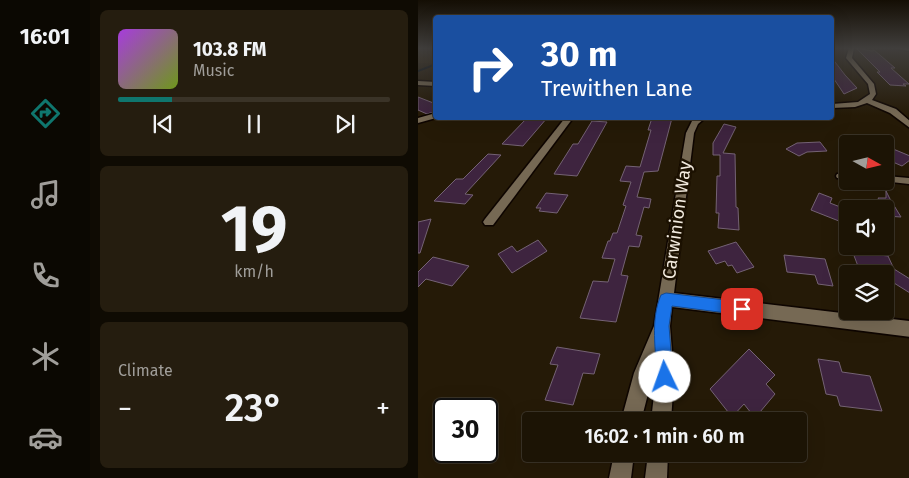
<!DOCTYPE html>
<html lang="en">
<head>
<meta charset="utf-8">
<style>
	:root { --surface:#1c1405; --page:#251d0f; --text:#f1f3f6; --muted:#a09e9a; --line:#3a3327; --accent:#0f766e }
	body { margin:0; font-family:"Fira Sans",sans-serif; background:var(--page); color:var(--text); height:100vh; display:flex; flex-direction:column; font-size:19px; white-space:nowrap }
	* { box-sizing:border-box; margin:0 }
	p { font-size:16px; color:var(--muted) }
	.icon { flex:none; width:28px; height:28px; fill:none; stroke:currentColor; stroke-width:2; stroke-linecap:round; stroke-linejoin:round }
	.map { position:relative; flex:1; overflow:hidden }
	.panel { display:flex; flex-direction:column; gap:10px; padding:10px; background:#0f0b03; width:328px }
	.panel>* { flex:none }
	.hud { position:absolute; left:15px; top:15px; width:401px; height:105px; border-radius:5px; box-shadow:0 5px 20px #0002,0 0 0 1px var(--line); background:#1a4fa0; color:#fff; overflow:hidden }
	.needle { width:32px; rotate:98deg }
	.tools { position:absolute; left:421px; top:135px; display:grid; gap:10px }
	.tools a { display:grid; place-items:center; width:55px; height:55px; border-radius:5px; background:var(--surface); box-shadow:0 5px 20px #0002,0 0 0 1px var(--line); font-size:25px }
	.speed { position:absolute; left:15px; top:398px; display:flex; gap:10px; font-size:25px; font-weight:700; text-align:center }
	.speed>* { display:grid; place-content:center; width:65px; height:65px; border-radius:50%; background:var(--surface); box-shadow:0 5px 20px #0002,0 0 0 1px var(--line); line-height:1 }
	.speed .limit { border:2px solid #111; border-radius:8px; background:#fff; color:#111 }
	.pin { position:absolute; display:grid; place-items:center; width:42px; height:42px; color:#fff; margin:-21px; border-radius:10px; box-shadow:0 2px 8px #0006 }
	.me { position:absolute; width:55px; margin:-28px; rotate:357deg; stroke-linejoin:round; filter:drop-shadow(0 0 4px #0008) }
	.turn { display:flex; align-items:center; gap:18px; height:105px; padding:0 25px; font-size:22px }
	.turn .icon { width:65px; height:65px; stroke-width:2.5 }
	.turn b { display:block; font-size:35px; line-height:42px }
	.big { font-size:38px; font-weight:600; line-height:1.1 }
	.panel .tile { flex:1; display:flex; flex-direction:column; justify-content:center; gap:8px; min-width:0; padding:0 18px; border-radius:8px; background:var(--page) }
	.panel .dial { align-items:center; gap:0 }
	.dial b { font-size:65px; line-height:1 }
	.song { display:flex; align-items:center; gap:15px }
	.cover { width:60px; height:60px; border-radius:8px; background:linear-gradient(135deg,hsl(280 70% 55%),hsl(80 70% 35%)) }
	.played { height:5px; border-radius:2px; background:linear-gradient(90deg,var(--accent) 20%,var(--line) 20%) }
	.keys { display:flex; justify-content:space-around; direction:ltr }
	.heat { display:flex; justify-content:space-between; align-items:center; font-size:28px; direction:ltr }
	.trip { position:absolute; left:104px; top:412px; width:285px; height:50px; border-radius:5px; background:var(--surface); box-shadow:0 5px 20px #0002,0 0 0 1px var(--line); font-weight:600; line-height:50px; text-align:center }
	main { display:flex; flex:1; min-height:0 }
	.tab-bar { display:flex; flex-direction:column; width:90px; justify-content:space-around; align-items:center; background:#0b0802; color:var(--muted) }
	.tab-bar .icon { width:35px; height:35px }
	.tab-bar .on { color:var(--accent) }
	.tab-bar b { font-size:22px; color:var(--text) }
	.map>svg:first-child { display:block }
	.built { fill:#2e1f05 }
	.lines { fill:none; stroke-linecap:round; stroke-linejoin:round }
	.stream { stroke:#000b14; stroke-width:2 }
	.building { fill:#3e243f; stroke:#746274 }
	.minor-casing { stroke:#0e0500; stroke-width:3 }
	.minor { fill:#766954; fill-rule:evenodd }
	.route { fill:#1a73e8; stroke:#114b97 }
	.labels { text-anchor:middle; stroke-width:5; stroke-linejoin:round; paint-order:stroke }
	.street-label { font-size:18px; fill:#f3ebdf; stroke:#1c1101 }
</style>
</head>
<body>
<main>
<nav class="tab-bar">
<b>16:01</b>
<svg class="icon on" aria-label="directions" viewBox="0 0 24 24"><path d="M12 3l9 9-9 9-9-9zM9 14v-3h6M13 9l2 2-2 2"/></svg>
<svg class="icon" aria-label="music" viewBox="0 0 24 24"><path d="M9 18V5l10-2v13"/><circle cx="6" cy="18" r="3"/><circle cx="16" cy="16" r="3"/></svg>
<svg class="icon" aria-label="phone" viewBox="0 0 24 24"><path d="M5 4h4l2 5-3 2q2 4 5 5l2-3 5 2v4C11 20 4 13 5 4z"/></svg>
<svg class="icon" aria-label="climate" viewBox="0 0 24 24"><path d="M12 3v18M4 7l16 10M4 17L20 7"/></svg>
<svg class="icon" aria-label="car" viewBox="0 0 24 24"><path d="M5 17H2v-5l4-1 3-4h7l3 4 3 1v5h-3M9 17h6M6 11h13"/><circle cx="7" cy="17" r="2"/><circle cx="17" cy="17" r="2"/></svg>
</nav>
<section class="panel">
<div class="tile">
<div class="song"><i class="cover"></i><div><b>103.8 FM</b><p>Music</p></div></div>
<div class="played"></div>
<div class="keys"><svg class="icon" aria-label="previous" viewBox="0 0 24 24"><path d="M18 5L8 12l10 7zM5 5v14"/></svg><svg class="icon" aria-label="pause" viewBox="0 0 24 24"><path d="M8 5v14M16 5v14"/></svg><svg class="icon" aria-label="next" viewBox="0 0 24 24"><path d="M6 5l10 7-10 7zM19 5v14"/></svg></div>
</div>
<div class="tile dial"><b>19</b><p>km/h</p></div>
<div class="tile"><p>Climate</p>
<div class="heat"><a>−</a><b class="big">23°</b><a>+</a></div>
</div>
</section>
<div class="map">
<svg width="492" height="478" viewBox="0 0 492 478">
	<rect width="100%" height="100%" fill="#251a07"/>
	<path class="built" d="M 0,48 L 17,48 L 17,64 L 0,63 Z"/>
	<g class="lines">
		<path class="stream" d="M 0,71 L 18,64"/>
	</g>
	<g class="building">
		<path d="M 438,48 L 454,51 L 456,50 L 477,68 L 473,68 L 491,84 L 485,84 L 488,86 L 472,85 L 459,72 L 462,72 Z"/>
		<path d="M 414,58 L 427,75 L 439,88 L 426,94 L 414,76 Z"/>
		<path d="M 0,97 L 18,104 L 18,111 L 9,114 L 0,110 Z"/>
		<path d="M 109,118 L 129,118 L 105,146 L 84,144 Z"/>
		<path d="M 234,118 L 254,118 L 240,171 L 226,172 L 219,197 L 233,199 L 231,208 L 226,207 L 218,235 L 224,236 L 221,247 L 211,246 L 203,275 L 210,276 L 198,322 L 162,318 L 175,281 L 190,282 L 197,259 L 184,258 L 190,241 L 192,241 L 195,233 L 199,233 L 208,206 L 205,205 L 213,182 L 202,181 L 208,166 L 222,167 L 233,130 L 230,130 Z"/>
		<path d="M 174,121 L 189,122 L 159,176 L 136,174 L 155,144 L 160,144 Z"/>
		<path d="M 306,124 L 318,127 L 305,153 L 317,154 L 318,207 L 320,208 L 321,230 L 300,228 L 301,213 L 298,213 L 299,176 L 302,176 L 302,155 L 295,155 L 295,143 Z"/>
		<path d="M 402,142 L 409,151 L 389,152 L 381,156 L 368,149 L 379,143 Z"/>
		<path d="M 468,146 L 492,156 L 492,160 L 484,166 L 468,159 Z"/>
		<path d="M 70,154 L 83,155 L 47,194 L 55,195 L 47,204 L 16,201 L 38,179 L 45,179 Z"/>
		<path d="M 468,191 L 472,199 L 483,217 L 468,216 L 468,209 L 466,209 L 460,198 L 468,198 Z"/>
		<path d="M 128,193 L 150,195 L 139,213 L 121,211 L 123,208 L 118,208 Z"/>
		<path d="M 401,193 L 414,198 L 412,203 L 430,210 L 426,223 L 393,210 Z"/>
		<path d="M 13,219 L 2,253 L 0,253 L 0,222 Z"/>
		<path d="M 120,240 L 129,251 L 94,273 L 80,254 L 94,246 L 99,252 Z"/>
		<path d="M 318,242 L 336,267 L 319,273 L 314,265 L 310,266 L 307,261 L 298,264 L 290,251 Z"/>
		<path d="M 448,249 L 458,250 L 461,255 L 470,256 L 476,269 L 492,279 L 492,293 L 468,278 L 468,274 L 443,274 L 435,253 L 450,255 Z"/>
		<path d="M 366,255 L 407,259 L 415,286 L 400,284 L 397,275 L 369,272 Z"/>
		<path d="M 15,257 L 51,266 L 34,286 L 8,279 L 0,287 L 0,272 Z"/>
		<path d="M 139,347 L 182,354 L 176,374 L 165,373 L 155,405 L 127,400 L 140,365 L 132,364 Z"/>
		<path d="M 331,349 L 357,375 L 348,384 L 357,394 L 337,418 L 326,404 L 314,417 L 292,389 Z"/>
		<path d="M 400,359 L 421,362 L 424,372 L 452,376 L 464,411 L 422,406 L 419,396 L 408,394 Z"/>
	</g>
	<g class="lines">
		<g class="minor-casing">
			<g id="minor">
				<path d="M 431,48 L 436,48 L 434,58 L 456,84 L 458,94 L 454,100 L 478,109 L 492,121 L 492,128 L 472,113 L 449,103 L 437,107 L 414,108 L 414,104 L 440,102 L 452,94 L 450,84 L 428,58 Z"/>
				<path d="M 480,48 L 492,48 L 492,51 L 480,49 Z"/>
				<path d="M 0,81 L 18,82 L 18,86 L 0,85 Z"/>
				<path d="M 18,113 L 18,118 L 0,123 L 0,118 Z"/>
				<path d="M 147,118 L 155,118 L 75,225 L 67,225 L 65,222 L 67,219 Z"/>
				<path d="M 279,118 L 287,118 L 280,124 L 276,133 L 256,293 L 492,321 L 492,337 L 254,307 L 252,326 L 256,377 L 253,421 L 233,421 L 238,377 L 238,363 L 223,421 L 203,421 L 216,373 L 236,326 L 268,133 L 274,121 Z"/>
				<path d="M 430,173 L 430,179 L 419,178 L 418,176 L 419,174 Z"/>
				<path d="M 468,176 L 492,178 L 492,184 L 464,181 L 468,181 Z"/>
				<path d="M 196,454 L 216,454 L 213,478 L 191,478 Z"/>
				<path d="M 230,454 L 250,454 L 249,478 L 227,478 Z"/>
			</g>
		</g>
		<use href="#minor" class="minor"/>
	</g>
	<linearGradient id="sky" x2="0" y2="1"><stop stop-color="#140e04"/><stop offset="0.42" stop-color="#403e3c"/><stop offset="1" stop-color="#403e3c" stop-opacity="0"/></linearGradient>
	<rect width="492" height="115" fill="url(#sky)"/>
	<path class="route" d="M 248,293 L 324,302 L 329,304 L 331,309 L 329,313 L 324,315 L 254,306 L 251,326 L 255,377 L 253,382 L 247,385 L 241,382 L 239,377 C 238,351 232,320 243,295 Z"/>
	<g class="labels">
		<g class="street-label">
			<text transform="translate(259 220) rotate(-82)" y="6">Carwinion Way</text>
		</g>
	</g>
</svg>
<div class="tools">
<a><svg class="needle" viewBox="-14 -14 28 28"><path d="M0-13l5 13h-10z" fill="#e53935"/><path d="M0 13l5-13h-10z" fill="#a09e9a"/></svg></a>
<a><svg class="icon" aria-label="sound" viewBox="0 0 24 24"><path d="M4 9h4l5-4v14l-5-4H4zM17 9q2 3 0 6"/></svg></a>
<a><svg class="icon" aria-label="layers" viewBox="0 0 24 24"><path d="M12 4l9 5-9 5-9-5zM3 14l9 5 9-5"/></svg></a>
</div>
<div class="speed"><div class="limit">30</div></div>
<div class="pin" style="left:324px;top:309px;background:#d93025"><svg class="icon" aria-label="arrive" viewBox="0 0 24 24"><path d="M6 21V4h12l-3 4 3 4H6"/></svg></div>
<svg class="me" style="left:247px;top:377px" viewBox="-20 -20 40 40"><circle r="19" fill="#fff"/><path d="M0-13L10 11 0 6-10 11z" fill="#1a73e8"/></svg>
<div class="trip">16:02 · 1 min · 60 m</div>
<div class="hud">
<div class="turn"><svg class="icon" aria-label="right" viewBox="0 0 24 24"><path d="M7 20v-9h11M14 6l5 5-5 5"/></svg><div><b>30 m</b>Trewithen Lane</div></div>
</div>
</div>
</main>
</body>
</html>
